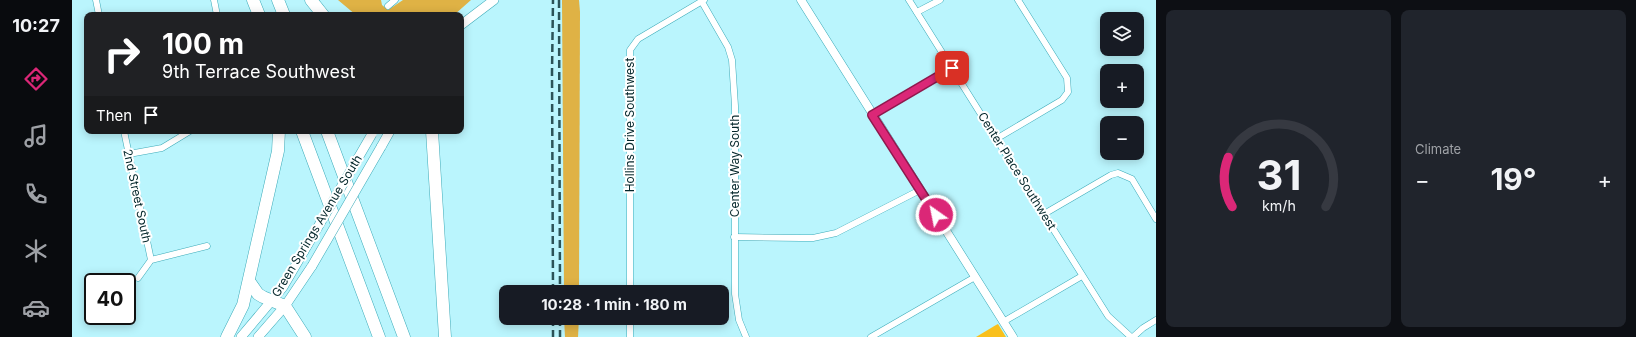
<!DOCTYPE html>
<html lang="en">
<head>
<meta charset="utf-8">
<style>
	:root { --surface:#171b24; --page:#20242c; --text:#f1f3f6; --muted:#9ea1a6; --line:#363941; --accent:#db2777 }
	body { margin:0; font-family:Inter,sans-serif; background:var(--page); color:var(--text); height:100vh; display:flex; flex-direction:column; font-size:15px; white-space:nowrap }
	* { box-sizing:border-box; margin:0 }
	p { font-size:13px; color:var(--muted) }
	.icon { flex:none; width:22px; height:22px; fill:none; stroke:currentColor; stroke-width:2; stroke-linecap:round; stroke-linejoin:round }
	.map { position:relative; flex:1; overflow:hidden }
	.details { display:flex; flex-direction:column; gap:10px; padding:10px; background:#0d0f14; width:480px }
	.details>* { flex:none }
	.guide { position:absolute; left:12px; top:12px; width:380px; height:122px; border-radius:8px; box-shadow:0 2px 10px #0003; background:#202124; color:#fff; overflow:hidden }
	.buttons { position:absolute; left:1028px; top:12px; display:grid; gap:8px }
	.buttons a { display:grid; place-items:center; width:44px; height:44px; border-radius:8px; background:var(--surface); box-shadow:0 2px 10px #0003; font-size:20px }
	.speed { position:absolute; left:12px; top:273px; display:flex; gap:8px; font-size:20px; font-weight:700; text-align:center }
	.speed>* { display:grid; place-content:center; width:52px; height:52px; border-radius:50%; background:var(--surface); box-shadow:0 2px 10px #0003; line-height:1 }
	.speed .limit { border:2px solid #111; border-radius:6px; background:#fff; color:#111 }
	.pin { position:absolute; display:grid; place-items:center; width:34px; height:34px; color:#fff; margin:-17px; border-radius:8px; box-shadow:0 2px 6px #0006 }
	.me { position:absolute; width:44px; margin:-22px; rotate:327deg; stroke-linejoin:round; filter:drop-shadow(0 0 3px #0008) }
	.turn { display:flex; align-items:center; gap:14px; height:84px; padding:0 12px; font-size:18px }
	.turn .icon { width:52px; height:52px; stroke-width:2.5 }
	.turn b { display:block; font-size:28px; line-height:34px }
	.then { display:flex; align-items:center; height:38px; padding:0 12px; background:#0003; gap:8px; font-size:15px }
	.big { font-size:30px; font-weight:700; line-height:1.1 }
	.details .tile { flex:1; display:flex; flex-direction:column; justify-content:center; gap:6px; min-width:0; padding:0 14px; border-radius:8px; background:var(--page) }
	.details .dial { align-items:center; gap:0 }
	.dial svg { height:104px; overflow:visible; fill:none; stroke:var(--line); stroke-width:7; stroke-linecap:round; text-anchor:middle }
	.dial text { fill:var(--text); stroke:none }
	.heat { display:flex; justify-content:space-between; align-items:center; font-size:22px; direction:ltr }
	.details .tiles { flex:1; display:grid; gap:10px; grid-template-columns:repeat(2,1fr) }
	.trip { position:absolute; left:427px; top:285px; width:230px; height:40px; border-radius:8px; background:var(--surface); box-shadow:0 2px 10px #0003; font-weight:700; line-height:40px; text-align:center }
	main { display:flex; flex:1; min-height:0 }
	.tab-bar { display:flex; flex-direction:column; width:72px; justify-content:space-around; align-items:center; background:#090b0e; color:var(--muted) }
	.tab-bar .icon { width:28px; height:28px }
	.tab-bar .on { color:var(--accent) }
	.tab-bar b { font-size:18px; color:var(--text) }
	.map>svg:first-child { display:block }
	.green { fill:#f9c01c }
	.forest { fill:#dfb245 }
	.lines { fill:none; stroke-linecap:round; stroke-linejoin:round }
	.minor-casing { stroke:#3cabb9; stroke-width:7 }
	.tertiary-casing { stroke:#3cabb9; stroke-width:9 }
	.secondary-casing { stroke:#3cabb9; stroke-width:10 }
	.motorway-casing { stroke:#3cabb9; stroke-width:13 }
	.minor { stroke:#fff; stroke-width:6 }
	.tertiary { stroke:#fff; stroke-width:8 }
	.secondary { stroke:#fff; stroke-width:9 }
	.motorway { stroke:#fff; stroke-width:12 }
	.rail { stroke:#2b5358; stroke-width:2.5; stroke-dasharray:8 4; stroke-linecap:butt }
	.secondary-bridge-casing { stroke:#3cabb9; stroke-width:10; stroke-linecap:butt }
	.secondary-bridge { stroke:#fff; stroke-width:9 }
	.route-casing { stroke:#8e194d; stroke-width:10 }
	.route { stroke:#db2777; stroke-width:7 }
	.labels { text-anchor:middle; stroke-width:4; stroke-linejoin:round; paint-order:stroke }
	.street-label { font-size:12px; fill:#03262a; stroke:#fff }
</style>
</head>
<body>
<main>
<nav class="tab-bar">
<b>10:27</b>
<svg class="icon on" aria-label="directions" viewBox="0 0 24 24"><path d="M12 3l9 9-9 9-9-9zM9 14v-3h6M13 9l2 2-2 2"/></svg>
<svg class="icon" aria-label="music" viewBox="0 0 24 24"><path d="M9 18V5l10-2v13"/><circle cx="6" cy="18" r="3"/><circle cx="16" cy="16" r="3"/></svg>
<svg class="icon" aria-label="phone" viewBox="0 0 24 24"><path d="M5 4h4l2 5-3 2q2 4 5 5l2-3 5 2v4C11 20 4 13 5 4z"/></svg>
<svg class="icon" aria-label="climate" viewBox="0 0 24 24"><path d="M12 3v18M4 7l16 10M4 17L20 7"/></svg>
<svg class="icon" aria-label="car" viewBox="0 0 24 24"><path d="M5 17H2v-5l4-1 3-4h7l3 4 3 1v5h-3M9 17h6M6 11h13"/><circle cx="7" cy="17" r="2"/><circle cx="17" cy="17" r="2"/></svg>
</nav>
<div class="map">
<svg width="1084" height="337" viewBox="0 0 1084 337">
	<rect width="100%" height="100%" fill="#baf5fd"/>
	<path class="green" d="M 926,324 L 934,337 L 904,337 L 924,325 Z"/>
	<g class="forest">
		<path d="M 266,0 L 309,0 L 310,5 L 316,10 L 331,0 L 399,0 L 382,15 L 284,15 Z"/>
		<path d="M 490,0 L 507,0 L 508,12 L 507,292 L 492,292 Z"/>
		<path d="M 492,318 L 507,318 L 506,337 L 493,337 Z"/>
	</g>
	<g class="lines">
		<g class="minor-casing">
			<g id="minor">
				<path d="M 24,0 L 27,15"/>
				<path d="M 142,0 L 145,15"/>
				<path d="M 837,0 L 1036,316 L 1059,337"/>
				<path d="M 630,2 L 656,47 L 660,60 L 663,106 L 663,294 L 667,320 L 674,337"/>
				<path d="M 316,6 L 323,0"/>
				<path d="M 845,12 L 868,0"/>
				<path d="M 800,115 L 880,68"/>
				<path d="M 52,131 L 79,260"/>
				<path d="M 924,139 L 990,100 L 996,92 L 995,78 L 946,0"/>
				<path d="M 57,154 L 90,148 L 118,131"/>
				<path d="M 972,214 L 1039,175 L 1046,173 L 1060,179 L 1084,219"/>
				<path d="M 662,237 L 729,238 L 741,238 L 764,233 L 848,190"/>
				<path d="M 66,278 L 79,260 L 135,246"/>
				<path d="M 558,292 L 558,50 L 566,39 L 632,0"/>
				<path d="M 558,318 L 558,337"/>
				<path d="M 931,322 L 1010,276"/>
				<path d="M 799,337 L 903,277"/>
				<path d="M 1061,337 L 1071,328 L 1084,320"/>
			</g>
		</g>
		<g class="tertiary-casing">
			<path id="tertiary" d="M 729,0 L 941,337"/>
		</g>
		<g class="secondary-casing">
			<g id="secondary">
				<path d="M 389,25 L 422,0"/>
				<path d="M 309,147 L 318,131"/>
				<path d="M 169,337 L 211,287 L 232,251"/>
				<path d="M 186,337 L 213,306 L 240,266"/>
			</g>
		</g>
		<g class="motorway-casing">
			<g id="motorway">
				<path d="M 181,0 L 187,15"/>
				<path d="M 206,0 L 212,15"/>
				<path d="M 239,0 L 251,15"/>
				<path d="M 230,131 L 307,337"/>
				<path d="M 255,131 L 332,337"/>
				<path d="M 360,131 L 373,337"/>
				<path d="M 177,281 L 186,294 L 191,297 L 213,306 L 233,337"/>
				<path d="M 155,337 L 171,305 L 206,151 L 207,131"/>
			</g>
		</g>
		<use href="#minor" class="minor"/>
		<use href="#tertiary" class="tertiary"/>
		<use href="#secondary" class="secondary"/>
		<use href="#motorway" class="motorway"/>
		<g class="rail">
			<path d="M 487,0 L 488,292"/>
			<path d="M 481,292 L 480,73 L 481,0"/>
			<path d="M 481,318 L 481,337"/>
			<path d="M 488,318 L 488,337"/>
		</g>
		<g class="secondary-bridge-casing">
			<g id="secondary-bridge">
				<path d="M 232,251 L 300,134"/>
				<path d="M 240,266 L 309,147"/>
			</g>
		</g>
		<use href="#secondary-bridge" class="secondary-bridge"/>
	</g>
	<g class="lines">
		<g class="route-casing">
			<path id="route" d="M 864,215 L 800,115 L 880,68"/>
		</g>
		<use href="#route" class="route"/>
	</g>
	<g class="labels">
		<g class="street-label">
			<text transform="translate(558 125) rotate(-90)" y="4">Hollins Drive Southwest</text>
			<text transform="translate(663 166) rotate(-90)" y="4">Center Way South</text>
			<text transform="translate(945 171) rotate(58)" y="4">Center Place Southwest</text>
			<text transform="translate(65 196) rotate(78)" y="4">2nd Street South</text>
			<text transform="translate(245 226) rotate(-59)" y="4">Green Springs Avenue South</text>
		</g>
	</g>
</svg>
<div class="buttons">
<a><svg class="icon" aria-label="layers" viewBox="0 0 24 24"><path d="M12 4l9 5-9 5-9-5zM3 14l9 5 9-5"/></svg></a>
<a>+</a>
<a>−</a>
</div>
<div class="speed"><div class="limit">40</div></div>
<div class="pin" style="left:880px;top:68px;background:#d93025"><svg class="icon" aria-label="arrive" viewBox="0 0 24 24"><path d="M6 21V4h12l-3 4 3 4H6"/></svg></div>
<svg class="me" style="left:864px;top:215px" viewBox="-20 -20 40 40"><circle r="17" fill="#db2777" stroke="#fff" stroke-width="3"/><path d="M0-11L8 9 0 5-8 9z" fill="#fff"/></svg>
<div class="trip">10:28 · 1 min · 180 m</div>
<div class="guide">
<div class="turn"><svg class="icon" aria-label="right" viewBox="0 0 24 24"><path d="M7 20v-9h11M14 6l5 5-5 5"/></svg><div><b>100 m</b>9th Terrace Southwest</div></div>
<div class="then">Then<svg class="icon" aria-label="arrive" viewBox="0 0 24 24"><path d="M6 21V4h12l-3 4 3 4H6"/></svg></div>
</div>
</div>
<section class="details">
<div class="tiles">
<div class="tile dial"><svg viewBox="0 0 100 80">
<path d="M14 69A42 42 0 1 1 86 69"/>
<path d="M14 69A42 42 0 0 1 11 31" stroke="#db2777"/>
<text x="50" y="56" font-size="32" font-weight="700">31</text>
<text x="50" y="72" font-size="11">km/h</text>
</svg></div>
<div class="tile"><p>Climate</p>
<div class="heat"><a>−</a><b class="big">19°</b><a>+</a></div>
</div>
</div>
</section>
</main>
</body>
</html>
